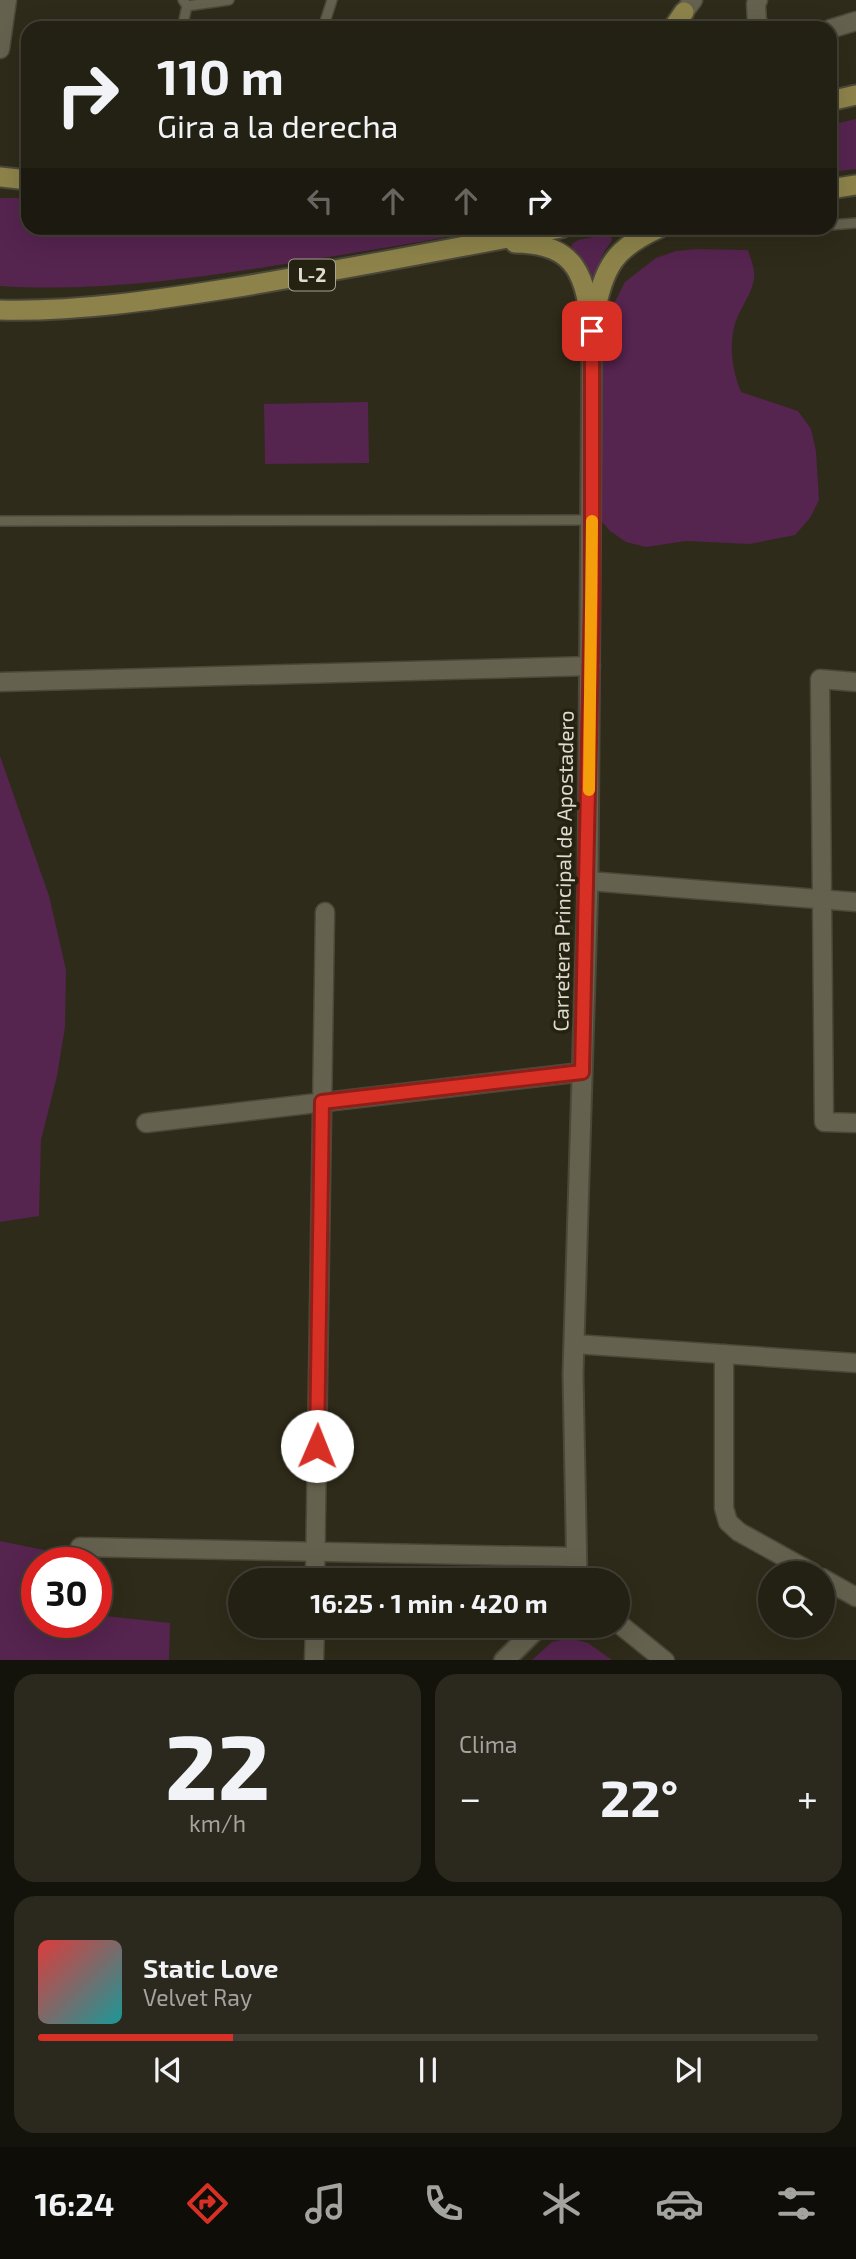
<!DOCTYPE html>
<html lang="es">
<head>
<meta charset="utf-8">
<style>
	:root { --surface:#232014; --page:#2b281d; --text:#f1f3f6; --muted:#a3a3a0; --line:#403e34; --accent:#d93025 }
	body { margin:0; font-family:"Exo 2",sans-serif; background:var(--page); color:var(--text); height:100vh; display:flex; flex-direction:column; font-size:26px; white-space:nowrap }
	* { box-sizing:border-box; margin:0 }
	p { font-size:23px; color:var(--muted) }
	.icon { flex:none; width:38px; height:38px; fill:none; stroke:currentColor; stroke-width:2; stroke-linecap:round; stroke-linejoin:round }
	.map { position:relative; height:1660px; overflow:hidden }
	.panel { display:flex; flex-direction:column; gap:14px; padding:14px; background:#13120b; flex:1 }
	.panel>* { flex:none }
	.guide { position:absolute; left:21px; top:21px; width:816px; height:214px; border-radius:21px; box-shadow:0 7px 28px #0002,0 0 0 2px var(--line); background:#232014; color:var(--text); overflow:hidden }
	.fabs { position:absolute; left:758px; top:1561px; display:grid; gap:14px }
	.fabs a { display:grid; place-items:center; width:77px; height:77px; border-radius:50%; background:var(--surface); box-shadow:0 7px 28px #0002,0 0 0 2px var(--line); font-size:35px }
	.speed { position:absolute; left:21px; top:1547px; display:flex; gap:14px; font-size:35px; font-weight:700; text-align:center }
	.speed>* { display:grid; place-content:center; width:91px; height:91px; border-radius:50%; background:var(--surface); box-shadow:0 7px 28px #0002,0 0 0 2px var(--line); line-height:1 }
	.speed .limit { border:10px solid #d22; background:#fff; color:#111 }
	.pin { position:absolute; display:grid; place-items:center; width:60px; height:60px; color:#fff; margin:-30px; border-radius:14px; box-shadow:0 4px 10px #0006 }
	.me { position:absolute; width:77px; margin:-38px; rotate:1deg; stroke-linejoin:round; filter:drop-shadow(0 0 5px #0008) }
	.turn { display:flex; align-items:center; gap:24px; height:147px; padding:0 21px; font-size:32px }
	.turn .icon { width:91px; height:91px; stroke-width:2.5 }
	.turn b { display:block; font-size:49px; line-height:60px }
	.lanes { display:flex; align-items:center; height:66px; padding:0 21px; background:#0003; justify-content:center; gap:35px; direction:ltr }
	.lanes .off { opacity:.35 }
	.big { font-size:52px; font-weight:700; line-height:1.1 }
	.panel .widget { flex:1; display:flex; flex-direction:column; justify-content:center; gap:10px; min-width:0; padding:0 24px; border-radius:21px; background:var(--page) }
	.panel .dial { align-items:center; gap:0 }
	.dial b { font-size:91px; line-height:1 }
	.song { display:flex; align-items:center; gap:21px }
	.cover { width:84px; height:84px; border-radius:10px; background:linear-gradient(135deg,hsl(0 70% 55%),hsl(180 70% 35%)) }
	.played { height:7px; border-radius:4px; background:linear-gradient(90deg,var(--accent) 25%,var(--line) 25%) }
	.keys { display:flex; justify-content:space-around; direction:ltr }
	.heat { display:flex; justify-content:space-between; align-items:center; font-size:38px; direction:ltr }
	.panel .tiles { flex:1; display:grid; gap:14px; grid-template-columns:1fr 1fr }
	.widget:last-child { grid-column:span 2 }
	.trip { position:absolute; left:228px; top:1568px; width:402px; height:70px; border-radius:35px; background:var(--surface); box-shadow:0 7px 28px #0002,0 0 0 2px var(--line); font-weight:700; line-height:70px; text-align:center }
	.dock { display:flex; height:112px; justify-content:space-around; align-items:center; background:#0e0d08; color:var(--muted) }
	.dock .icon { width:49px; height:49px }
	.dock .selected { color:var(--accent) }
	.dock b { font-size:32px; color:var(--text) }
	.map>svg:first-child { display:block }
	.green { fill:#55244f }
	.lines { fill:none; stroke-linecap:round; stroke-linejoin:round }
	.service-casing { stroke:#4b4839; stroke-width:12 }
	.minor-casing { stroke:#4b4839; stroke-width:21 }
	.tertiary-casing { stroke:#4b4839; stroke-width:23 }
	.primary-casing { stroke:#4b4839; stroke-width:23 }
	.service { stroke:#64614e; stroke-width:9 }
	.minor { stroke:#64614e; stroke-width:18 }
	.tertiary { stroke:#64614e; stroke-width:19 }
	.primary { stroke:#8d834a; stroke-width:19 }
	.route-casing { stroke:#8d1f18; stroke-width:18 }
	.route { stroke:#d93025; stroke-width:12 }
	.slow { stroke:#f59e0b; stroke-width:12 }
	.labels { text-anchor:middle; stroke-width:7; stroke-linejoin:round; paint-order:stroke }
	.shield { fill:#252211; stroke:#a6a497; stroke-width:2 }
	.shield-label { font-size:19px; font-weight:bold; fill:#dedcd1 }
	.street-label { font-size:21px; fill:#dedcd1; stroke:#252211 }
</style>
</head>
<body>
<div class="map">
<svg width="856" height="1661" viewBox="0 0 856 1661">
	<rect width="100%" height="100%" fill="#2f2b1a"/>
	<g class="green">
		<path d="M 856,119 L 856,169 L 830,172 L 830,125 Z"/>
		<path d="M 0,198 L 28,198 L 28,228 L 494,228 C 420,243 346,254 272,266 C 182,280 92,292 0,286 Z"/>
		<path d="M 610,234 L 612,240 L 603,254 L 593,281 L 571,250 L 572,244 L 578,240 Z"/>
		<path d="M 696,249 L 748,250 C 750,257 753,264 754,271 C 756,292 738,308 734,328 C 729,350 733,372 741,392 L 798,411 L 811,429 L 816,451 L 819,500 L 810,518 L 795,535 L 750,544 L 686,541 L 646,547 L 626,542 L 610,531 L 597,516 L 602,375 L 607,317 L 625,282 L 656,258 L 676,251 Z"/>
		<path d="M 368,402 L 369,463 L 265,464 L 264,404 Z"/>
		<path d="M 0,756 L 49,896 L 66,970 L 65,1027 L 57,1076 L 41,1140 L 39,1216 L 0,1222 Z"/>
		<path d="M 0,1541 L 78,1557 L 78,1563 L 37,1563 L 37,1622 L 96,1622 L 96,1615 L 170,1623 L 169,1660 L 0,1660 Z"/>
		<path d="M 569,1638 L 588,1643 L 612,1660 L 532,1660 L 552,1642 Z"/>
	</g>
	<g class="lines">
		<g class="service-casing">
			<g id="service">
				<path d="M 187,6 L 229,0"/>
				<path d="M 182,28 L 187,6 L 183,0"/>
				<path d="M 323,28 L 332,0"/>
				<path d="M 830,225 L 856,223"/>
				<path d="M 0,521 L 592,520"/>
			</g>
		</g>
		<g class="minor-casing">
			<g id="minor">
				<path d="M 758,0 L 756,4 L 757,23 L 763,28"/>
				<path d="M 684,12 L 693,0"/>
				<path d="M 830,29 L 856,21"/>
				<path d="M 0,49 L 7,0"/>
				<path d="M 0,682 L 591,666"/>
				<path d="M 856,682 L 820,679 L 824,1122 L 856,1123"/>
				<path d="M 588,881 L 856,902"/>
				<path d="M 146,1123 L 582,1072"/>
				<path d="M 574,1344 L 856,1363"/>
				<path d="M 724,1354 L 724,1508 L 728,1522 L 739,1532 L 813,1573"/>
				<path d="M 80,1547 L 577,1557"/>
				<path d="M 822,1578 L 856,1597"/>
				<path d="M 315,1580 L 325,912"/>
				<path d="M 618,1623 L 665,1661"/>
				<path d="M 314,1661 L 315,1626"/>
			</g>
		</g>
		<g class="tertiary-casing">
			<g id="tertiary">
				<path d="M 577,1580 L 573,1374 L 588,881 L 592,332"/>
				<path d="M 504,1661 L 539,1626"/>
			</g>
		</g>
		<g class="primary-casing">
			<g id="primary">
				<path d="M 673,28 L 684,12"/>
				<path d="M 830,101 L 856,95"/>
				<path d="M 0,177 L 28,180"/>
				<path d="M 830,189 L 856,185"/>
				<path d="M 515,243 C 579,244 585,277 592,332"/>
				<path d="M 0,310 C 77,312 156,300 232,288 C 343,270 452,248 561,228"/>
				<path d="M 595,313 C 604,266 615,248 659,228"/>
			</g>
		</g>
		<use href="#service" class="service"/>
		<use href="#minor" class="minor"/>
		<use href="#tertiary" class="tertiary"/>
		<use href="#primary" class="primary"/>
	</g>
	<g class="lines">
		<g class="route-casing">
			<path id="route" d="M 317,1446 L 322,1102 L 582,1072 L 592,598 L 592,331"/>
		</g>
		<use href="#route" class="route"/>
		<path class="slow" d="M 589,790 L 592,521"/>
	</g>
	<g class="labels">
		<rect class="shield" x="289" y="259.5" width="46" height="31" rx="5"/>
		<g class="shield-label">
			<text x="312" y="282">L-2</text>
		</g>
		<g class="street-label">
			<text transform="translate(564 871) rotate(-89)" y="7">Carretera Principal de Apostadero</text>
		</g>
	</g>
</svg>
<div class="fabs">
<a><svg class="icon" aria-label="search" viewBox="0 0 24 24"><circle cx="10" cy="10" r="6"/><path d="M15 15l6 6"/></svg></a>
</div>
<div class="speed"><div class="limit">30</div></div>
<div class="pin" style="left:592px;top:331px;background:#d93025"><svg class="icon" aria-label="arrive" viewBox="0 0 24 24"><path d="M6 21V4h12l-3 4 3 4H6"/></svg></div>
<svg class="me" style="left:317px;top:1446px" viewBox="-20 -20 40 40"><circle r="19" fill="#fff"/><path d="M0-13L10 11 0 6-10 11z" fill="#d93025"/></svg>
<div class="trip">16:25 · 1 min · 420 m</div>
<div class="guide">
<div class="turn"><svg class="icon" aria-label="right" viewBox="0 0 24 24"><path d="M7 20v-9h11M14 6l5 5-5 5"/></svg><div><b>110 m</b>Gira a la derecha</div></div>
<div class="lanes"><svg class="icon off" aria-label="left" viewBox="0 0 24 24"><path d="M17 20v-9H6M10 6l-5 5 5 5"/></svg><svg class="icon off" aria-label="ahead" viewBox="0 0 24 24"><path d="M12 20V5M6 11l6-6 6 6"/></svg><svg class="icon off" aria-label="ahead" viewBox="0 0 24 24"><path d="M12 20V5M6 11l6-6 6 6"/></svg><svg class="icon" aria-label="right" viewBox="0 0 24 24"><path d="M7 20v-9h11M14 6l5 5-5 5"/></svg></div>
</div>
</div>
<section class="panel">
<div class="tiles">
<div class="widget dial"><b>22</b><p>km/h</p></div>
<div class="widget"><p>Clima</p>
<div class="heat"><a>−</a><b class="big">22°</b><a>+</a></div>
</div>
<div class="widget">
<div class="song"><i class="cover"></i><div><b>Static Love</b><p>Velvet Ray</p></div></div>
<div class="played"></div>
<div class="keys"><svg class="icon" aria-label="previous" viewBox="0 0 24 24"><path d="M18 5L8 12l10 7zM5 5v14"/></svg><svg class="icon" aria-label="pause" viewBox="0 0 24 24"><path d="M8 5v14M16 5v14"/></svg><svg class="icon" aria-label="next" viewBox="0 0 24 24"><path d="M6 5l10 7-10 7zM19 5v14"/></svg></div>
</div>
</div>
</section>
<nav class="dock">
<b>16:24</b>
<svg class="icon selected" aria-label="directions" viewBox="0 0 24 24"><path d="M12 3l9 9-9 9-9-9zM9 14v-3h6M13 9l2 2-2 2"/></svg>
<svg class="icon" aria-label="music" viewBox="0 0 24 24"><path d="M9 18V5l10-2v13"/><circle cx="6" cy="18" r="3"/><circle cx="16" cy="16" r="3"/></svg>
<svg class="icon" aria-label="phone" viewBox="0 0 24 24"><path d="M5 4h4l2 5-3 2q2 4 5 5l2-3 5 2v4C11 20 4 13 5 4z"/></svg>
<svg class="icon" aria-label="climate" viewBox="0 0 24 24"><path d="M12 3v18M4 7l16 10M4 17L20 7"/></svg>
<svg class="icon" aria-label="car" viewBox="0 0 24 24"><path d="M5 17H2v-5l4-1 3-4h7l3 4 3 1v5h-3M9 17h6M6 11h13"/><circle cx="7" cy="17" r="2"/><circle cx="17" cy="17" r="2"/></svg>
<svg class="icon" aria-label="filters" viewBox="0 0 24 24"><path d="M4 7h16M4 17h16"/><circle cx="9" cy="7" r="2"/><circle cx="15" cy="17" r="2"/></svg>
</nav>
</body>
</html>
